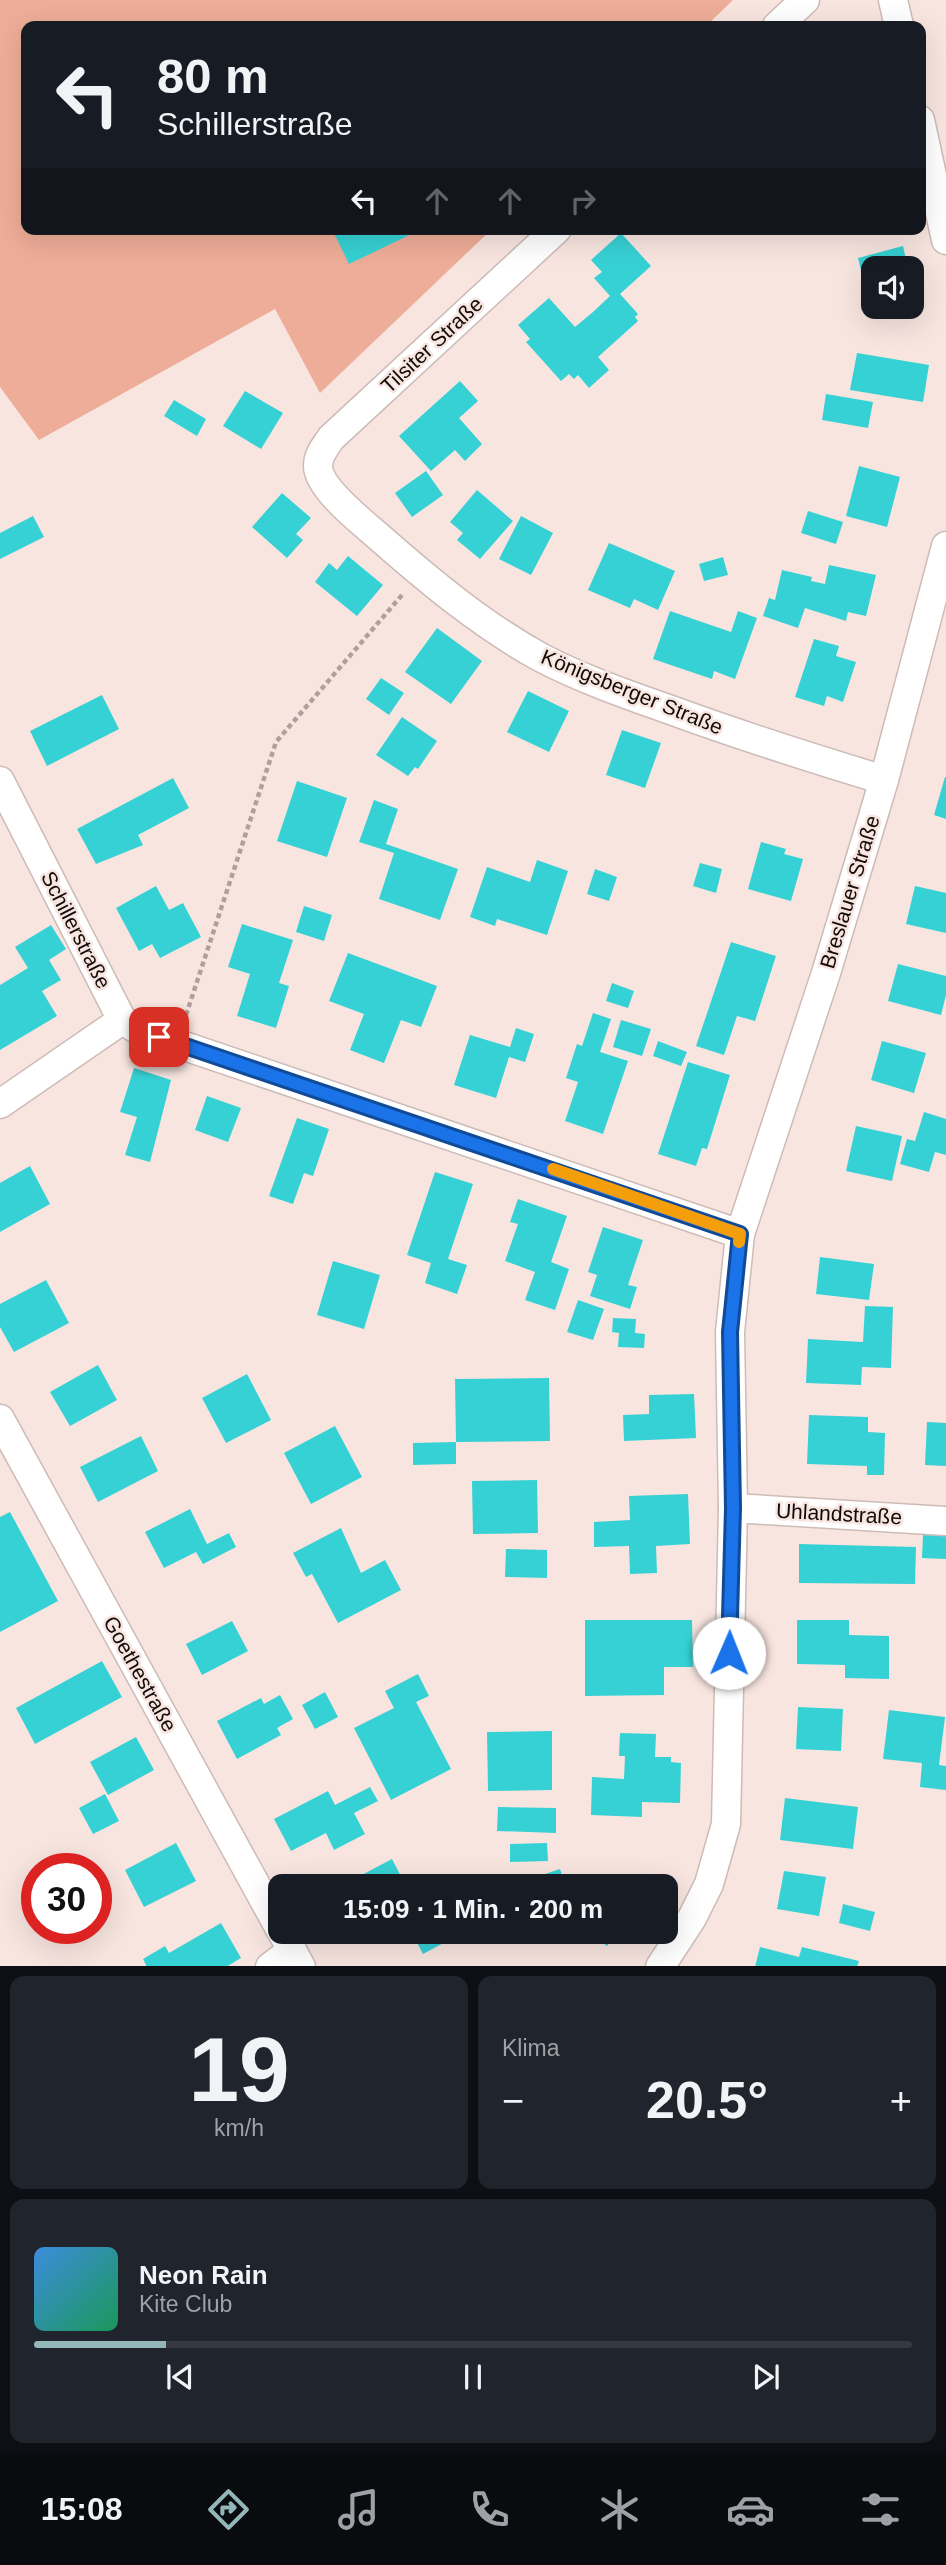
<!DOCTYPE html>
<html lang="de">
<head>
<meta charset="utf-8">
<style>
	:root { --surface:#171b24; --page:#20242c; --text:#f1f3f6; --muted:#9ea1a6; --line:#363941; --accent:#93b6b9 }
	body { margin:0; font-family:Helvetica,sans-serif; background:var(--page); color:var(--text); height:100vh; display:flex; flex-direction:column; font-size:26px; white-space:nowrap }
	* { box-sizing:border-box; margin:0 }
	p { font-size:23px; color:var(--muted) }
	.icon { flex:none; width:38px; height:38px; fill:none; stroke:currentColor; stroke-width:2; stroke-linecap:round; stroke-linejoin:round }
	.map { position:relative; height:1966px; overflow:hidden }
	.panel { display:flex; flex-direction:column; gap:10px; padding:10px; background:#0d0f14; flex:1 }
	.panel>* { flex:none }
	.top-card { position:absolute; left:21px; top:21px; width:905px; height:214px; border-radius:14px; box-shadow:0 7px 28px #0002; background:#171b24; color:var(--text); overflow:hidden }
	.tools { position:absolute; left:861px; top:256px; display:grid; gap:14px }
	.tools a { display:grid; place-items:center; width:63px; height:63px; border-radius:14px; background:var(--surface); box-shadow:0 7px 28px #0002; font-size:35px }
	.speed { position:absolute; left:21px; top:1853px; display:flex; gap:14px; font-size:35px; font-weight:700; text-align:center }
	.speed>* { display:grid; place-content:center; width:91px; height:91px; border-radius:50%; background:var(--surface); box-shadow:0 7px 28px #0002; line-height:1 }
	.speed .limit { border:10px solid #d22; background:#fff; color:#111 }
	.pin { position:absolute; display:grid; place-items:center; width:60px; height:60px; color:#fff; margin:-30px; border-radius:14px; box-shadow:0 4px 10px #0006 }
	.me { position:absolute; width:77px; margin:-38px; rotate:1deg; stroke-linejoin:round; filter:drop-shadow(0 0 5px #0008) }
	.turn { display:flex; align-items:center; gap:24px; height:147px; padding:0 21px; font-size:32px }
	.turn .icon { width:91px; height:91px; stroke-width:2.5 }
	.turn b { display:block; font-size:49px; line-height:60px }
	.lanes { display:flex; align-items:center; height:66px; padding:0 21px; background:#0003; justify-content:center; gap:35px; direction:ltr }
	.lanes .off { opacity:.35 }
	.big { font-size:52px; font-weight:700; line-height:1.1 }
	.panel .widget { flex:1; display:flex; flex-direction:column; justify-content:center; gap:10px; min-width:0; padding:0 24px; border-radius:14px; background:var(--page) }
	.panel .dial { align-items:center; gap:0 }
	.dial b { font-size:91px; line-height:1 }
	.song { display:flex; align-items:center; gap:21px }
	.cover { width:84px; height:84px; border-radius:10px; background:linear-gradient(135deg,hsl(210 70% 55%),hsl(150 70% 35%)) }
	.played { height:7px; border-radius:4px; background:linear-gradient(90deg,var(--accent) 15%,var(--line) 15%) }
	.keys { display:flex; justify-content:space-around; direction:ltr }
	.heat { display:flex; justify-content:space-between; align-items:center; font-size:38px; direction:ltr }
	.panel .tiles { flex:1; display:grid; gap:10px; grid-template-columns:1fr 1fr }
	.widget:last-child { grid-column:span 2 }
	.trip { position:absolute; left:268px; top:1874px; width:410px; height:70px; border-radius:14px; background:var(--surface); box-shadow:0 7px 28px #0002; font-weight:700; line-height:70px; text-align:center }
	.dock { display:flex; height:112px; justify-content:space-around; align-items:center; background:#090b0e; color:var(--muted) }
	.dock .icon { width:49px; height:49px }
	.dock .active { color:var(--accent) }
	.dock b { font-size:32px; color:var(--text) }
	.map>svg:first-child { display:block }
	.green { fill:#eead98 }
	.building { fill:#36d1d4 }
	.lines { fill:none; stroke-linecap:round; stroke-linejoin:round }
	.minor-casing { stroke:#cdbbb6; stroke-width:31 }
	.path { stroke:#afa09c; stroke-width:4.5; stroke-dasharray:5 3.5; stroke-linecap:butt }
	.minor { stroke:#fff; stroke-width:28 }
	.route-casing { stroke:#114b97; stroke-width:18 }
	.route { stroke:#1a73e8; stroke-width:12 }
	.slow { stroke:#f59e0b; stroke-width:12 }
	.labels { text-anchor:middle; stroke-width:5; stroke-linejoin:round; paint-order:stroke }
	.street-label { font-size:21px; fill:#110b09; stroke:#f8e5e0 }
</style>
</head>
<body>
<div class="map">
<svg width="946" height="1967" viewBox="0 0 946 1967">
	<rect width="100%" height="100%" fill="#f8e5e0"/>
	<path class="green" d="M 0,0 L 733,0 L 706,26 L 26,26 L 26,229 L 492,229 L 320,393 L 275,309 L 39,440 L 0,387 Z"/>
	<g class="building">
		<path d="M 332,229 L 422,229 L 349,264 Z"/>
		<path d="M 621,233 L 651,266 L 620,294 L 638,314 L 635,317 L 638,321 L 598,357 L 609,370 L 589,388 L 578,375 L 574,379 L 569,374 L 561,381 L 526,342 L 530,339 L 518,325 L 549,298 L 575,327 L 593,312 L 610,296 L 594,278 L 602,272 L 591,260 Z"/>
		<path d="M 903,246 L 908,268 L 873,268 L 873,307 L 870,308 L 858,258 Z"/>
		<path d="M 857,353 L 929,365 L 923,402 L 850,390 Z"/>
		<path d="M 460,381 L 478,401 L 459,418 L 482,444 L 465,461 L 455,450 L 431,471 L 399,436 Z"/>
		<path d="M 245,391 L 283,413 L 261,449 L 223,426 Z"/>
		<path d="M 826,394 L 873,402 L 868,428 L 822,420 Z"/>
		<path d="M 174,400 L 206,419 L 197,436 L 164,416 Z"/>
		<path d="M 859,466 L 900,477 L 887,527 L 846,516 Z"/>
		<path d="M 426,471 L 443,495 L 412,517 L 395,493 Z"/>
		<path d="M 477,490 L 513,521 L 480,559 L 457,540 L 463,533 L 450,522 Z"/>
		<path d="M 282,493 L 311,518 L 296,534 L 303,540 L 287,558 L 252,527 Z"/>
		<path d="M 808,511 L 843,522 L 836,544 L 801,533 Z"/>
		<path d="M 33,516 L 44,537 L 0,559 L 0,533 Z"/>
		<path d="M 521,516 L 553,533 L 531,575 L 499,559 Z"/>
		<path d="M 609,543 L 675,571 L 658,610 L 634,599 L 630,608 L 588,590 Z"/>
		<path d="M 348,556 L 383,585 L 357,616 L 315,582 L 329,563 L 337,570 Z"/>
		<path d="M 723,557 L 728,575 L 704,581 L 699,564 Z"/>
		<path d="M 829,565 L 876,575 L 866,616 L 848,612 L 846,621 L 805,608 L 798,628 L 763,616 L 769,598 L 775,600 L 782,570 L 812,577 L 811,581 L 825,584 Z"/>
		<path d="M 670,611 L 731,632 L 738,611 L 757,618 L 735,679 L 714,671 L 712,679 L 653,659 Z"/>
		<path d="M 437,628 L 482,661 L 451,704 L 405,672 Z"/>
		<path d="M 814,639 L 839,646 L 836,656 L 856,662 L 843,702 L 827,696 L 824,706 L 795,697 Z"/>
		<path d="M 381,678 L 404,693 L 389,715 L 366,699 Z"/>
		<path d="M 528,691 L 569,711 L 549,752 L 507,732 Z"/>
		<path d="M 102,695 L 119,729 L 47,766 L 30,731 Z"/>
		<path d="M 402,717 L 437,741 L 418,769 L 415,767 L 408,776 L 376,755 Z"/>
		<path d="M 622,730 L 661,743 L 645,788 L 606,775 Z"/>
		<path d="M 945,777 L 946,777 L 946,819 L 934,815 Z"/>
		<path d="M 173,778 L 189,808 L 138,835 L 143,845 L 96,864 L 77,829 Z"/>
		<path d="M 297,781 L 347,798 L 327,857 L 277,841 Z"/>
		<path d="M 374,800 L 398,809 L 386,844 L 458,869 L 440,920 L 379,899 L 394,853 L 359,842 Z"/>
		<path d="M 761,842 L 786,849 L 784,854 L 803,859 L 791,901 L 748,889 Z"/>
		<path d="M 537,860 L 568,871 L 547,935 L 497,919 L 495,926 L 470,917 L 487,867 L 530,882 Z"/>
		<path d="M 700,863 L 722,869 L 716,893 L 693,886 Z"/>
		<path d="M 595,869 L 617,877 L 609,901 L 587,894 Z"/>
		<path d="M 156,886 L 169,910 L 183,903 L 201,937 L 160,958 L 152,944 L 139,951 L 116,908 Z"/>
		<path d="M 915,886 L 946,893 L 946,933 L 906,924 Z"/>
		<path d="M 304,906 L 332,915 L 324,941 L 296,932 Z"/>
		<path d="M 242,924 L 293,940 L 279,983 L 289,986 L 276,1028 L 237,1016 L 250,974 L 228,967 Z"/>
		<path d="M 51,925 L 66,949 L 49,960 L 61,980 L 42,991 L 57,1016 L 0,1050 L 0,985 L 28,968 L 15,947 Z"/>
		<path d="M 731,942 L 776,956 L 755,1021 L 737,1016 L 724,1055 L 696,1046 Z"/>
		<path d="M 348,953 L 437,986 L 421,1027 L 401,1020 L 384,1063 L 350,1050 L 364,1014 L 329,1001 Z"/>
		<path d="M 898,964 L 946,976 L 946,995 L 941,1015 L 888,1001 Z"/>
		<path d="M 612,983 L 634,991 L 628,1008 L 606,1001 Z"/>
		<path d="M 593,1013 L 611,1019 L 600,1052 L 628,1061 L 603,1134 L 565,1121 L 578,1082 L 566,1078 L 577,1044 L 582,1046 Z"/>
		<path d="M 621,1020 L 651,1029 L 642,1056 L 613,1047 Z"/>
		<path d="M 516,1028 L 534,1034 L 525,1062 L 509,1057 L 496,1098 L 454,1085 L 470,1035 L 510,1047 Z"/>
		<path d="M 658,1041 L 687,1052 L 681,1066 L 653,1056 Z"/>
		<path d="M 882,1041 L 926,1053 L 914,1093 L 871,1080 Z"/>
		<path d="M 688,1062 L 730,1075 L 707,1149 L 702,1148 L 696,1166 L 658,1154 Z"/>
		<path d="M 134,1068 L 171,1080 L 150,1162 L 125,1155 L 137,1117 L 120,1112 Z"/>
		<path d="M 207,1096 L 241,1108 L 228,1142 L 195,1130 Z"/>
		<path d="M 924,1112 L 946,1119 L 946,1155 L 935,1152 L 929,1172 L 900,1164 L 907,1139 L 915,1141 Z"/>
		<path d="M 297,1118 L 329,1129 L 313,1176 L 304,1173 L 293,1204 L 269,1196 Z"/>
		<path d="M 856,1126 L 902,1136 L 892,1181 L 846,1171 Z"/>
		<path d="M 30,1166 L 50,1204 L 0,1232 L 0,1183 Z"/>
		<path d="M 435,1172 L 473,1184 L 448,1259 L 467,1265 L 457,1294 L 425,1283 L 431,1263 L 407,1255 Z"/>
		<path d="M 518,1199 L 567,1216 L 551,1262 L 569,1269 L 555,1310 L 525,1300 L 535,1272 L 505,1261 L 518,1224 L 510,1222 Z"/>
		<path d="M 603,1227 L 643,1240 L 628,1285 L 637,1287 L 630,1309 L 590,1296 L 597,1275 L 588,1272 Z"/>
		<path d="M 820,1257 L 874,1264 L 869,1300 L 816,1294 Z"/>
		<path d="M 333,1261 L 380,1275 L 364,1329 L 317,1315 Z"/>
		<path d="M 46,1280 L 69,1323 L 14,1352 L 0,1327 L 0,1304 Z"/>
		<path d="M 578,1300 L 604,1309 L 593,1340 L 567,1332 Z"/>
		<path d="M 865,1306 L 893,1307 L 891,1368 L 862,1367 L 861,1385 L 806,1383 L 808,1339 L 863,1342 Z"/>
		<path d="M 613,1318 L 636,1319 L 635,1333 L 645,1334 L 644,1348 L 618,1347 L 619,1333 L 612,1332 Z"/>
		<path d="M 98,1365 L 117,1400 L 70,1426 L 50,1392 Z"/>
		<path d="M 247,1374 L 271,1420 L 226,1443 L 202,1398 Z"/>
		<path d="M 549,1378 L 550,1441 L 456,1442 L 456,1464 L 413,1465 L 413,1443 L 456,1442 L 455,1379 Z"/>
		<path d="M 694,1394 L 696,1438 L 624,1441 L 623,1415 L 649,1414 L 649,1395 Z"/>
		<path d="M 809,1415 L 868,1417 L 868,1432 L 885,1433 L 884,1475 L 867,1475 L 867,1466 L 807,1464 Z"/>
		<path d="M 927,1422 L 946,1423 L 946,1466 L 925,1465 Z"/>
		<path d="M 335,1426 L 362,1477 L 311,1504 L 284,1453 Z"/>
		<path d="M 141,1436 L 158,1471 L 98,1502 L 80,1467 Z"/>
		<path d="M 537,1480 L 538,1533 L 473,1534 L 472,1481 Z"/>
		<path d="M 688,1494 L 690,1544 L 656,1546 L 657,1573 L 630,1574 L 629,1546 L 594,1547 L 594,1522 L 630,1520 L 629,1496 Z"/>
		<path d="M 190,1509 L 207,1544 L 229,1533 L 236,1547 L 203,1564 L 196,1552 L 164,1568 L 145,1532 Z"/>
		<path d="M 10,1512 L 58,1601 L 0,1632 L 0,1517 Z"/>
		<path d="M 341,1528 L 361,1573 L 385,1560 L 401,1590 L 338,1623 L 312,1574 L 306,1577 L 293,1553 Z"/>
		<path d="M 923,1535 L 946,1536 L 946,1559 L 922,1558 Z"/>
		<path d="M 799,1544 L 916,1547 L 915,1584 L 799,1583 Z"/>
		<path d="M 506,1549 L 547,1550 L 547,1578 L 505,1577 Z"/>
		<path d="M 585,1620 L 692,1620 L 693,1667 L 664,1667 L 664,1695 L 585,1696 Z"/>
		<path d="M 797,1620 L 849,1620 L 849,1635 L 889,1636 L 889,1679 L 845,1678 L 845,1665 L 797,1664 Z"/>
		<path d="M 232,1621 L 248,1651 L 202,1675 L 186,1644 Z"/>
		<path d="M 102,1661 L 122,1697 L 35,1744 L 16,1708 Z"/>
		<path d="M 418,1674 L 429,1696 L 416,1702 L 451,1769 L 391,1800 L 354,1728 L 394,1708 L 385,1691 Z"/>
		<path d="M 325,1692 L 338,1717 L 315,1729 L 302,1705 Z"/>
		<path d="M 280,1695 L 293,1719 L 277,1728 L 281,1735 L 237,1759 L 217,1721 L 261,1698 L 264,1704 Z"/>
		<path d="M 798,1707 L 843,1709 L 841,1751 L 796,1749 Z"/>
		<path d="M 889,1710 L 945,1717 L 939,1765 L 946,1766 L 946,1790 L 920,1787 L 922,1763 L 883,1759 Z"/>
		<path d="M 552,1731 L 552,1790 L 488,1791 L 487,1732 Z"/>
		<path d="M 620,1733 L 656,1734 L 655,1757 L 671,1757 L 671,1762 L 681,1763 L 680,1803 L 642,1802 L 642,1817 L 591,1815 L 592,1777 L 624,1779 L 625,1756 L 619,1756 Z"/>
		<path d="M 136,1737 L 154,1770 L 108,1795 L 90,1762 Z"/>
		<path d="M 370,1787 L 378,1801 L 354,1813 L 365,1834 L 334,1850 L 326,1833 L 291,1851 L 274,1819 L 328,1791 L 335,1805 Z"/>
		<path d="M 105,1794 L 119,1821 L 93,1834 L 79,1808 Z"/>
		<path d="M 785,1798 L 858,1807 L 853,1849 L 780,1840 Z"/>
		<path d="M 498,1807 L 556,1808 L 556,1833 L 497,1831 Z"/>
		<path d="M 176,1843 L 196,1881 L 144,1907 L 125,1870 Z"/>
		<path d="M 547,1843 L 548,1861 L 510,1862 L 510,1844 Z"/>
		<path d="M 392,1859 L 406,1886 L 341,1886 Z"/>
		<path d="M 560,1869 L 565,1884 L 529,1886 L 527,1880 Z"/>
		<path d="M 784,1871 L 826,1877 L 819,1916 L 777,1909 Z"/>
		<path d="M 843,1904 L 875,1912 L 870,1931 L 839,1923 Z"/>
		<path d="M 221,1923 L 241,1958 L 226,1967 L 147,1967 L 143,1959 L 165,1946 L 169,1953 Z"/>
		<path d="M 398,1932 L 464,1932 L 423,1954 L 412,1933 L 402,1938 Z"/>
		<path d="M 589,1932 L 618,1932 L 607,1946 Z"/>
		<path d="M 760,1947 L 799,1957 L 802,1947 L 859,1961 L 857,1967 L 755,1967 Z"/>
	</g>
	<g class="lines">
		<g class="minor-casing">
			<g id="minor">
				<path d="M 893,0 L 899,26"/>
				<path d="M 777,26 L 805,0"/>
				<path d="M 920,120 L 946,240"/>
				<path d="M 557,229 L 331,438 C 325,447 318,455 318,466 C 318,488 363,523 379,537 C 429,581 482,625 540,657 C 580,678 625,694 668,709 C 739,735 811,758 884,780"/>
				<path d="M 0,781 L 122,1020 L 140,1031 L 740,1234"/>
				<path d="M 0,1104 L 122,1020"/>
				<path d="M 0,1419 L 280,1929"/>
				<path d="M 733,1508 L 946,1521"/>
				<path d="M 282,1932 L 301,1967"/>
				<path d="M 270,1967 L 292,1950"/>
				<path d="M 660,1967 L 692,1918 L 709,1884 L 726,1824 L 733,1508 L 730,1332 L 740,1234 L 826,973 L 884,780 L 946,546"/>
			</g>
		</g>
		<path class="path" d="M 186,1015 L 276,742 L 402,595"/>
		<use href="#minor" class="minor"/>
	</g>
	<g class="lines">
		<g class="route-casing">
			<path id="route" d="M 159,1037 L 740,1234 L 730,1332 L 733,1508 L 729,1653"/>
		</g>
		<use href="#route" class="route"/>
		<path class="slow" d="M 553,1169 L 740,1234 L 739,1242"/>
	</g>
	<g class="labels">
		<g class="street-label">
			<text transform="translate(432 345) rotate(-43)" y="7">Tilsiter Straße</text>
			<text transform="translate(632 692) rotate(22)" y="7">Königsberger Straße</text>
			<text transform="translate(850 892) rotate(-73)" y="7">Breslauer Straße</text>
			<text transform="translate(76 930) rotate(63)" y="7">Schillerstraße</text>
			<text transform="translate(839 1514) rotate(3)" y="7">Uhlandstraße</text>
			<text transform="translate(140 1674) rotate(61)" y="7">Goethestraße</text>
		</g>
	</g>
</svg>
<div class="tools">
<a><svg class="icon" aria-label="sound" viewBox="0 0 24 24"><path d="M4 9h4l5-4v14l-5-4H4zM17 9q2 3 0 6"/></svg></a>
</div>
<div class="speed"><div class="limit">30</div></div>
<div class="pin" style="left:159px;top:1037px;background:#d93025"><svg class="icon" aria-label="arrive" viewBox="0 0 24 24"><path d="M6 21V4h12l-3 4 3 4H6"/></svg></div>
<svg class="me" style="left:729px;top:1653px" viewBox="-20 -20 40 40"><circle r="19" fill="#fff"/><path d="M0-13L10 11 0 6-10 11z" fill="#1a73e8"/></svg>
<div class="trip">15:09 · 1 Min. · 200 m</div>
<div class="top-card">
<div class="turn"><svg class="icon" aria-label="left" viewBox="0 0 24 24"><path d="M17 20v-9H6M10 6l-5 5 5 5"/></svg><div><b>80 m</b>Schillerstraße</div></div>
<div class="lanes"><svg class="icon" aria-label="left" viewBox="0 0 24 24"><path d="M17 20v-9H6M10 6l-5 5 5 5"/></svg><svg class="icon off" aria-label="ahead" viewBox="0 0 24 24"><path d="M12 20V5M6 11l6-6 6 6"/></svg><svg class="icon off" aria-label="ahead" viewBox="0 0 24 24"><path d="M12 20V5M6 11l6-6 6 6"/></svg><svg class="icon off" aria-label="right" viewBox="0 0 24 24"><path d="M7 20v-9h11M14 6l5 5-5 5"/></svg></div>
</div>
</div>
<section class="panel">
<div class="tiles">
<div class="widget dial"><b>19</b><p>km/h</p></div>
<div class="widget"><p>Klima</p>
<div class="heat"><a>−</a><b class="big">20.5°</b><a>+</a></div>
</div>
<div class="widget">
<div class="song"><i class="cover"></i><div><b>Neon Rain</b><p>Kite Club</p></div></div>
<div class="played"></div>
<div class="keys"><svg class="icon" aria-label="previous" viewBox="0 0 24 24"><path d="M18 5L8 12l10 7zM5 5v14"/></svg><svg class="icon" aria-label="pause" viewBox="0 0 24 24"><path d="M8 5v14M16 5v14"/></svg><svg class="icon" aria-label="next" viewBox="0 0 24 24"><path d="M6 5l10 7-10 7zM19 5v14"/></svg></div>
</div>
</div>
</section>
<nav class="dock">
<b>15:08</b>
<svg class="icon active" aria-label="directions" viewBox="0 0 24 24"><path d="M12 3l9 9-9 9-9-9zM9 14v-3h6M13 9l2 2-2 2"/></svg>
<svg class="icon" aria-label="music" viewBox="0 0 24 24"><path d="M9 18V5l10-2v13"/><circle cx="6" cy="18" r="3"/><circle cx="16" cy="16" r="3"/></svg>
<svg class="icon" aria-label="phone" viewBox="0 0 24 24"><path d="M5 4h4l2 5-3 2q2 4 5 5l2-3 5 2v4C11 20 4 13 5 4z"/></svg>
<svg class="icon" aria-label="climate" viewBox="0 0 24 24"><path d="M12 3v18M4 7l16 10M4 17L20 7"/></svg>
<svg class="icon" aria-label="car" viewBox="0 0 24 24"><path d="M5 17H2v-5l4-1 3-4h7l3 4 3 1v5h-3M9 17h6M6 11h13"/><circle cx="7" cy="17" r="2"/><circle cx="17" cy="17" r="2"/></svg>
<svg class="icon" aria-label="filters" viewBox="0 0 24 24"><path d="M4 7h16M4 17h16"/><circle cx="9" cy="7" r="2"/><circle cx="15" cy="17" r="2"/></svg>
</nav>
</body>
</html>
